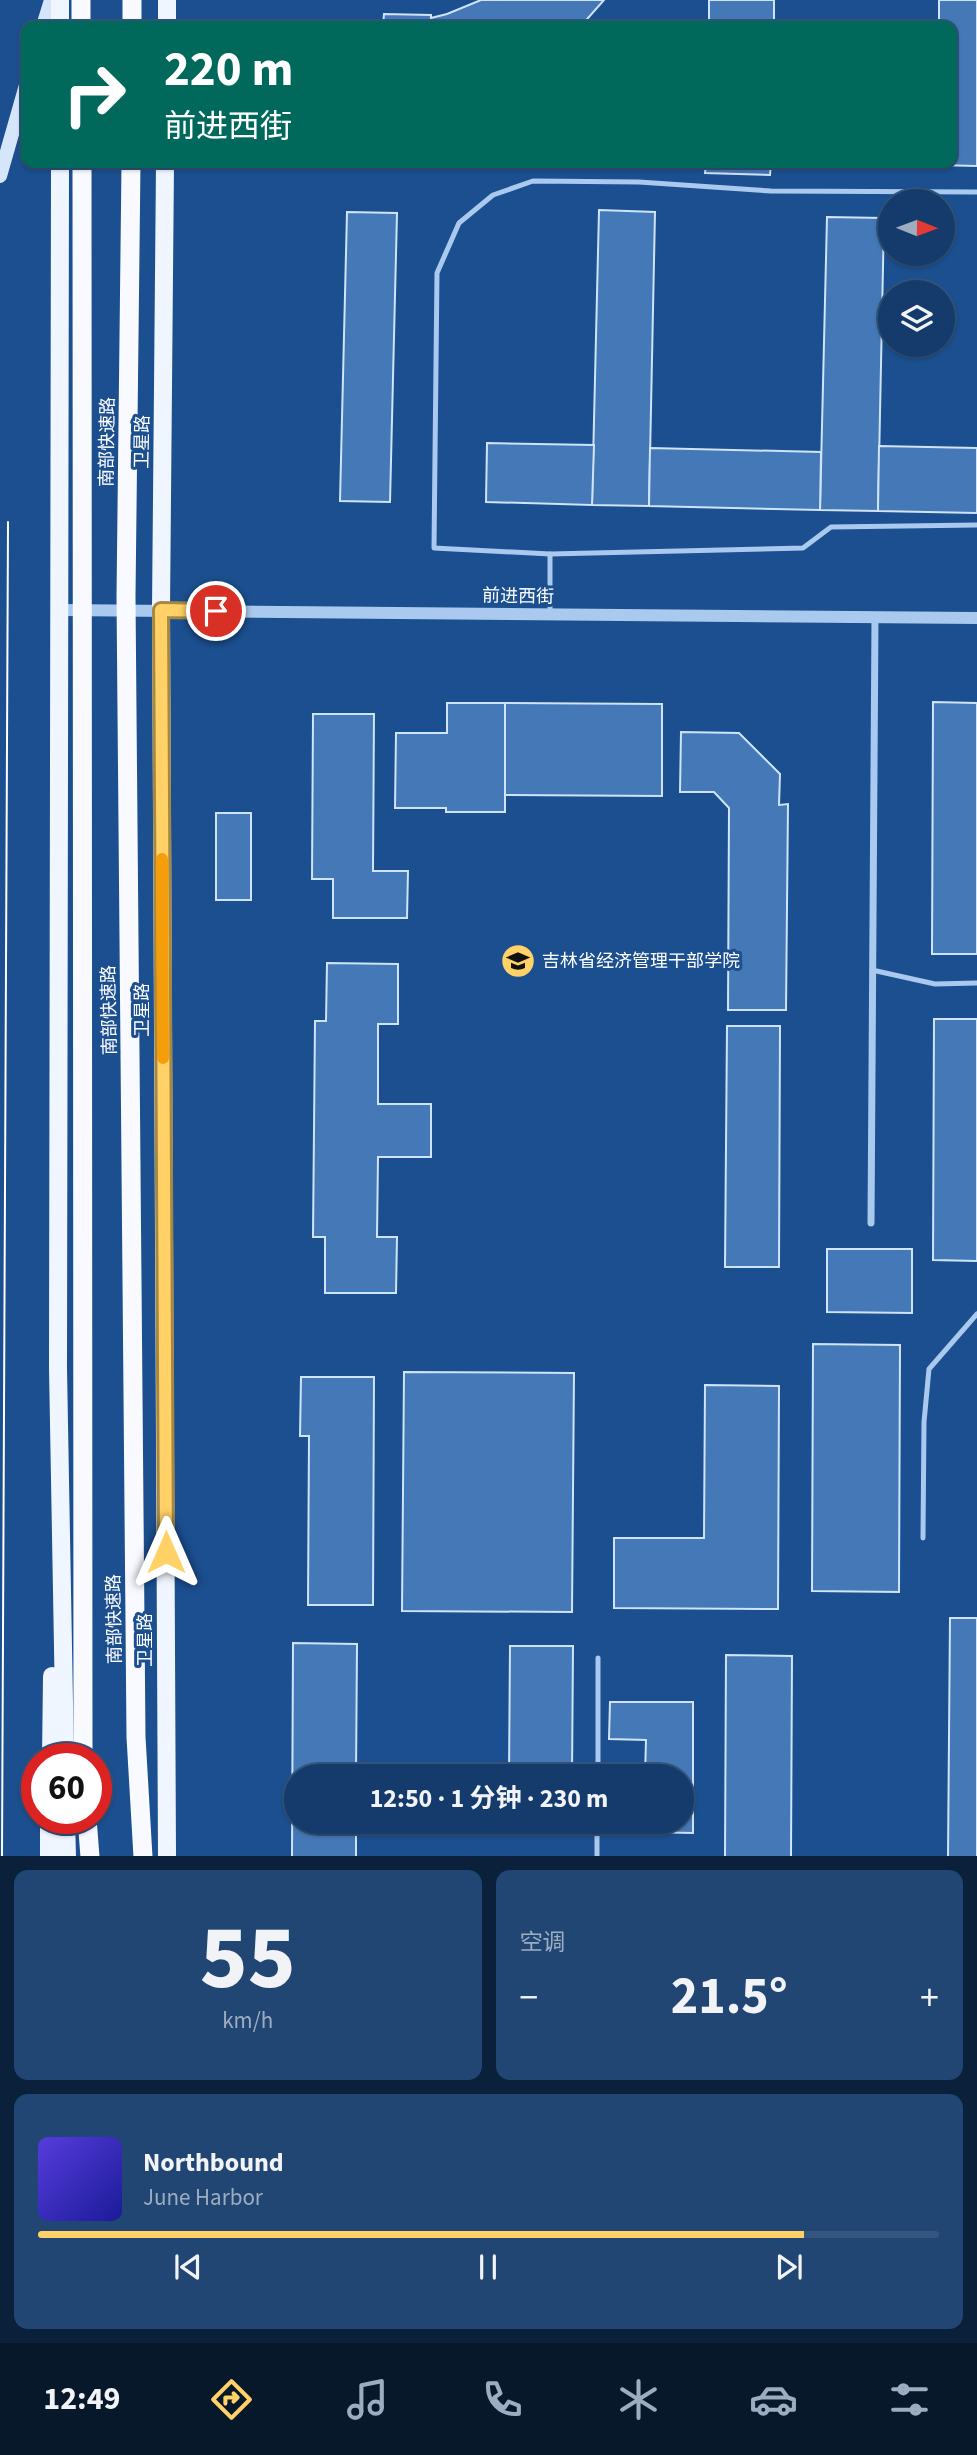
<!DOCTYPE html>
<html lang="zh">
<head>
<meta charset="utf-8">
<style>
	:root { --surface:#143b6b; --page:#214673; --text:#f1f3f6; --muted:#9dadc1; --line:#33557e; --accent:#ffd166 }
	body { margin:0; font-family:"Source Sans 3","Noto Sans SC",sans-serif; background:var(--page); color:var(--text); height:100vh; display:flex; flex-direction:column; font-size:26px; white-space:nowrap }
	* { box-sizing:border-box; margin:0 }
	p { font-size:23px; color:var(--muted) }
	.icon { flex:none; width:38px; height:38px; fill:none; stroke:currentColor; stroke-width:2; stroke-linecap:round; stroke-linejoin:round }
	.map { position:relative; height:1856px; overflow:hidden }
	.drawer { display:flex; flex-direction:column; gap:14px; padding:14px; background:#0b203b; flex:1 }
	.drawer>* { flex:none }
	.hud { position:absolute; left:21px; top:21px; width:936px; height:147px; border-radius:14px; box-shadow:0 2px 5px #0004,0 0 0 2px var(--line); background:#00695c; color:#fff; overflow:hidden }
	.needle { width:46px; rotate:91deg }
	.tools { position:absolute; left:878px; top:189px; display:grid; gap:14px }
	.tools a { display:grid; place-items:center; width:77px; height:77px; border-radius:50%; background:var(--surface); box-shadow:0 2px 5px #0004,0 0 0 2px var(--line); font-size:35px }
	.speed { position:absolute; left:21px; top:1743px; display:flex; gap:14px; font-size:35px; font-weight:700; text-align:center }
	.speed>* { display:grid; place-content:center; width:91px; height:91px; border-radius:50%; background:var(--surface); box-shadow:0 2px 5px #0004,0 0 0 2px var(--line); line-height:1 }
	.speed .limit { border:10px solid #d22; background:#fff; color:#111 }
	.pin { position:absolute; display:grid; place-items:center; width:60px; height:60px; color:#fff; margin:-30px; border:4px solid #fff; border-radius:50%; box-shadow:0 2px 7px #0007 }
	.me { position:absolute; width:77px; margin:-38px; rotate:0deg; stroke-linejoin:round; filter:drop-shadow(0 0 5px #0008) }
	.turn { display:flex; align-items:center; gap:24px; height:147px; padding:0 28px; font-size:32px }
	.turn .icon { width:91px; height:91px; stroke-width:2.5 }
	.turn b { display:block; font-size:49px; line-height:60px }
	.big { font-size:52px; font-weight:700; line-height:1.1 }
	.drawer .card { flex:1; display:flex; flex-direction:column; justify-content:center; gap:10px; min-width:0; padding:0 24px; border-radius:14px; background:var(--page) }
	.drawer .dial { align-items:center; gap:0 }
	.dial b { font-size:91px; line-height:1 }
	.song { display:flex; align-items:center; gap:21px }
	.cover { width:84px; height:84px; border-radius:10px; background:linear-gradient(135deg,hsl(250 70% 55%),hsl(240 70% 35%)) }
	.played { height:7px; border-radius:4px; background:linear-gradient(90deg,var(--accent) 85%,var(--line) 85%) }
	.keys { display:flex; justify-content:space-around; direction:ltr }
	.heat { display:flex; justify-content:space-between; align-items:center; font-size:38px; direction:ltr }
	.drawer .tiles { flex:1; display:grid; gap:14px; grid-template-columns:1fr 1fr }
	.card:last-child { grid-column:span 2 }
	.trip { position:absolute; left:284px; top:1764px; width:410px; height:70px; border-radius:35px; background:var(--surface); box-shadow:0 2px 5px #0004,0 0 0 2px var(--line); font-weight:700; line-height:70px; text-align:center }
	.tab-bar { display:flex; height:112px; justify-content:space-around; align-items:center; background:#08182b; color:var(--muted) }
	.tab-bar .icon { width:49px; height:49px }
	.tab-bar .active { color:var(--accent) }
	.tab-bar b { font-size:32px; color:var(--text) }
	.map>svg:first-child { display:block }
	.building { fill:#4478b7; stroke:#cfe3fa; stroke-width:2 }
	.lines { fill:none; stroke-linecap:round; stroke-linejoin:round }
	.service { stroke:#a9c9ee; stroke-width:5 }
	.minor { stroke:#a9c9ee; stroke-width:7 }
	.tertiary { stroke:#a9c9ee; stroke-width:12 }
	.secondary { stroke:#d6e6fa; stroke-width:14 }
	.primary { stroke:#f0f6ff; stroke-width:18 }
	.trunk { stroke:#f8faff; stroke-width:19 }
	.tram { stroke:#fff; stroke-width:2 }
	.trunk-bridge { stroke:#f8faff; stroke-width:19 }
	.route-casing { stroke:#a68842; stroke-width:18 }
	.route { stroke:#ffd166; stroke-width:12 }
	.slow { stroke:#f59e0b; stroke-width:12 }
	.labels { text-anchor:middle; stroke-width:6; stroke-linejoin:round; paint-order:stroke }
	.street-label { font-size:18px; fill:#fff; stroke:#1b4f8f }
	.poi-label { font-size:18px; fill:#fff; stroke:#1b4f8f; text-anchor:start }
</style>
</head>
<body>
<div class="map">
<svg width="977" height="1857" viewBox="0 0 977 1857">
	<rect width="100%" height="100%" fill="#1b4f8f"/>
	<g class="building">
		<path d="M 481,0 L 604,0 L 581,26 L 383,26 L 384,14 L 431,15 L 431,18 L 447,14 Z"/>
		<rect x="709" y="0" width="65" height="26"/>
		<path d="M 939,0 L 977,0 L 977,166 L 936,165 L 936,163 L 952,163 L 952,26 L 939,26 Z"/>
		<path d="M 706,163 L 771,163 L 770,175 L 705,173 Z"/>
		<path d="M 599,210 L 655,212 L 649,506 L 592,505 Z"/>
		<path d="M 347,212 L 397,213 L 390,502 L 340,501 Z"/>
		<path d="M 827,217 L 884,218 L 878,511 L 820,510 Z"/>
		<path d="M 487,443 L 594,445 L 592,505 L 486,502 Z"/>
		<path d="M 879,446 L 977,448 L 977,513 L 878,511 Z"/>
		<path d="M 650,448 L 821,452 L 820,510 L 649,506 Z"/>
		<path d="M 933,702 L 977,703 L 977,954 L 932,954 Z"/>
		<path d="M 447,703 L 505,703 L 505,812 L 446,812 L 446,808 L 395,808 L 396,733 L 447,733 Z"/>
		<path d="M 505,703 L 662,704 L 662,796 L 505,795 Z"/>
		<path d="M 313,714 L 374,714 L 373,871 L 408,871 L 407,918 L 333,918 L 333,879 L 312,879 Z"/>
		<path d="M 681,732 L 739,733 L 780,774 L 779,805 L 788,804 L 786,1010 L 728,1010 L 729,808 L 714,792 L 680,792 Z"/>
		<rect x="216" y="813" width="35" height="87"/>
		<path d="M 327,963 L 398,964 L 398,1024 L 378,1024 L 378,1104 L 431,1104 L 431,1157 L 378,1157 L 377,1237 L 397,1237 L 396,1293 L 325,1293 L 325,1237 L 313,1237 L 315,1021 L 326,1021 Z"/>
		<path d="M 934,1019 L 977,1019 L 977,1261 L 933,1260 Z"/>
		<path d="M 727,1026 L 780,1026 L 779,1267 L 725,1267 Z"/>
		<path d="M 827,1249 L 912,1249 L 912,1313 L 827,1312 Z"/>
		<path d="M 813,1344 L 900,1345 L 899,1592 L 812,1591 Z"/>
		<path d="M 404,1372 L 574,1373 L 572,1612 L 402,1611 Z"/>
		<path d="M 301,1377 L 374,1377 L 373,1605 L 308,1605 L 309,1436 L 300,1436 Z"/>
		<path d="M 705,1385 L 779,1386 L 778,1609 L 614,1608 L 614,1538 L 704,1538 Z"/>
		<path d="M 950,1618 L 977,1618 L 977,1857 L 948,1857 Z"/>
		<path d="M 293,1643 L 357,1644 L 356,1776 L 296,1776 L 296,1822 L 356,1822 L 356,1857 L 292,1857 Z"/>
		<path d="M 510,1646 L 573,1646 L 572,1776 L 509,1776 Z"/>
		<path d="M 726,1655 L 792,1656 L 791,1857 L 725,1857 Z"/>
		<path d="M 610,1702 L 693,1702 L 693,1833 L 645,1832 L 645,1822 L 681,1822 L 681,1776 L 645,1776 L 646,1740 L 609,1739 Z"/>
		<rect x="509" y="1822" width="63" height="8"/>
	</g>
	<g class="lines">
		<g class="service">
			<path d="M 977,192 L 771,191 L 639,182 L 533,181 L 493,195 L 459,223 L 437,273 L 434,548 L 550,554 L 803,548 L 831,527 L 977,525"/>
			<path d="M 550,613 L 550,554"/>
			<path d="M 872,970 L 935,984 L 977,983"/>
			<path d="M 923,1538 L 924,1422 L 929,1369 L 977,1314"/>
			<path d="M 598,1776 L 598,1658"/>
			<path d="M 597,1857 L 597,1822"/>
		</g>
		<path class="minor" d="M 871,1223 L 875,618"/>
		<path class="tertiary" d="M 59,610 L 977,618"/>
		<g class="secondary">
			<path d="M 43,26 L 51,0"/>
			<path d="M 0,176 L 26,85"/>
		</g>
		<g class="primary">
			<path d="M 60,26 L 60,0"/>
			<path d="M 167,26 L 167,0"/>
			<path d="M 60,163 L 58,1368 L 65,1759"/>
			<path d="M 165,163 L 161,610 L 167,1857"/>
			<path d="M 51,1759 L 52,1676"/>
			<path d="M 66,1818 L 67,1857"/>
			<path d="M 49,1857 L 49,1818"/>
		</g>
		<g class="trunk">
			<path d="M 81,0 L 81,26"/>
			<path d="M 132,0 L 132,26"/>
			<path d="M 87,1818 L 90,1857"/>
		</g>
		<path class="tram" d="M 2,1857 L 8,522"/>
		<g class="trunk-bridge">
			<path d="M 82,163 L 83,1759"/>
			<path d="M 131,163 L 126,597 L 136,1737 L 143,1857"/>
		</g>
	</g>
	<g class="lines">
		<g class="route-casing">
			<path id="route" d="M 166,1552 L 161,610 L 216,611"/>
		</g>
		<use href="#route" class="route"/>
		<path class="slow" d="M 162,859 L 163,1058"/>
	</g>
	<defs>
		<g id="university-disc" transform="scale(1.75)"><circle r="9.5" fill="#ffd166" stroke="#1b4f8f"/><path d="M0-5L7-2L0 1L-7-2ZM-4 1L0 2.5L4 1V4Q0 6-4 4Z" fill="#111"/></g>
	</defs>
	<g fill-rule="evenodd">
		<use href="#university-disc" x="518" y="961"/>
	</g>
	<g class="labels">
		<g class="street-label">
			<text transform="translate(107 442) rotate(-89)" y="6">南部快速路</text>
			<text transform="translate(142 442) rotate(-89)" y="6">卫星路</text>
			<text transform="translate(518 596) rotate(1)" y="6">前进西街</text>
			<text transform="translate(109 1010) rotate(-91)" y="6">南部快速路</text>
			<text transform="translate(142 1010) rotate(-90)" y="6">卫星路</text>
			<text transform="translate(114 1619) rotate(-91)" y="6">南部快速路</text>
			<text transform="translate(145 1640) rotate(-90)" y="6">卫星路</text>
		</g>
		<g class="poi-label">
			<text x="542" y="967">吉林省经济管理干部学院</text>
		</g>
	</g>
</svg>
<div class="tools">
<a><svg class="needle" viewBox="-14 -14 28 28"><path d="M0-13l5 13h-10z" fill="#e53935"/><path d="M0 13l5-13h-10z" fill="#9dadc1"/></svg></a>
<a><svg class="icon" aria-label="layers" viewBox="0 0 24 24"><path d="M12 4l9 5-9 5-9-5zM3 14l9 5 9-5"/></svg></a>
</div>
<div class="speed"><div class="limit">60</div></div>
<div class="pin" style="left:216px;top:611px;background:#d93025"><svg class="icon" aria-label="arrive" viewBox="0 0 24 24"><path d="M6 21V4h12l-3 4 3 4H6"/></svg></div>
<svg class="me" style="left:166px;top:1552px" viewBox="-20 -20 40 40"><path d="M0-17L14 15 0 8-14 15z" fill="#ffd166" stroke="#fff" stroke-width="4"/></svg>
<div class="trip">12:50 · 1 分钟 · 230 m</div>
<div class="hud">
<div class="turn"><svg class="icon" aria-label="right" viewBox="0 0 24 24"><path d="M7 20v-9h11M14 6l5 5-5 5"/></svg><div><b>220 m</b>前进西街</div></div>
</div>
</div>
<section class="drawer">
<div class="tiles">
<div class="card dial"><b>55</b><p>km/h</p></div>
<div class="card"><p>空调</p>
<div class="heat"><a>−</a><b class="big">21.5°</b><a>+</a></div>
</div>
<div class="card">
<div class="song"><i class="cover"></i><div><b>Northbound</b><p>June Harbor</p></div></div>
<div class="played"></div>
<div class="keys"><svg class="icon" aria-label="previous" viewBox="0 0 24 24"><path d="M18 5L8 12l10 7zM5 5v14"/></svg><svg class="icon" aria-label="pause" viewBox="0 0 24 24"><path d="M8 5v14M16 5v14"/></svg><svg class="icon" aria-label="next" viewBox="0 0 24 24"><path d="M6 5l10 7-10 7zM19 5v14"/></svg></div>
</div>
</div>
</section>
<nav class="tab-bar">
<b>12:49</b>
<svg class="icon active" aria-label="directions" viewBox="0 0 24 24"><path d="M12 3l9 9-9 9-9-9zM9 14v-3h6M13 9l2 2-2 2"/></svg>
<svg class="icon" aria-label="music" viewBox="0 0 24 24"><path d="M9 18V5l10-2v13"/><circle cx="6" cy="18" r="3"/><circle cx="16" cy="16" r="3"/></svg>
<svg class="icon" aria-label="phone" viewBox="0 0 24 24"><path d="M5 4h4l2 5-3 2q2 4 5 5l2-3 5 2v4C11 20 4 13 5 4z"/></svg>
<svg class="icon" aria-label="climate" viewBox="0 0 24 24"><path d="M12 3v18M4 7l16 10M4 17L20 7"/></svg>
<svg class="icon" aria-label="car" viewBox="0 0 24 24"><path d="M5 17H2v-5l4-1 3-4h7l3 4 3 1v5h-3M9 17h6M6 11h13"/><circle cx="7" cy="17" r="2"/><circle cx="17" cy="17" r="2"/></svg>
<svg class="icon" aria-label="filters" viewBox="0 0 24 24"><path d="M4 7h16M4 17h16"/><circle cx="9" cy="7" r="2"/><circle cx="15" cy="17" r="2"/></svg>
</nav>
</body>
</html>
